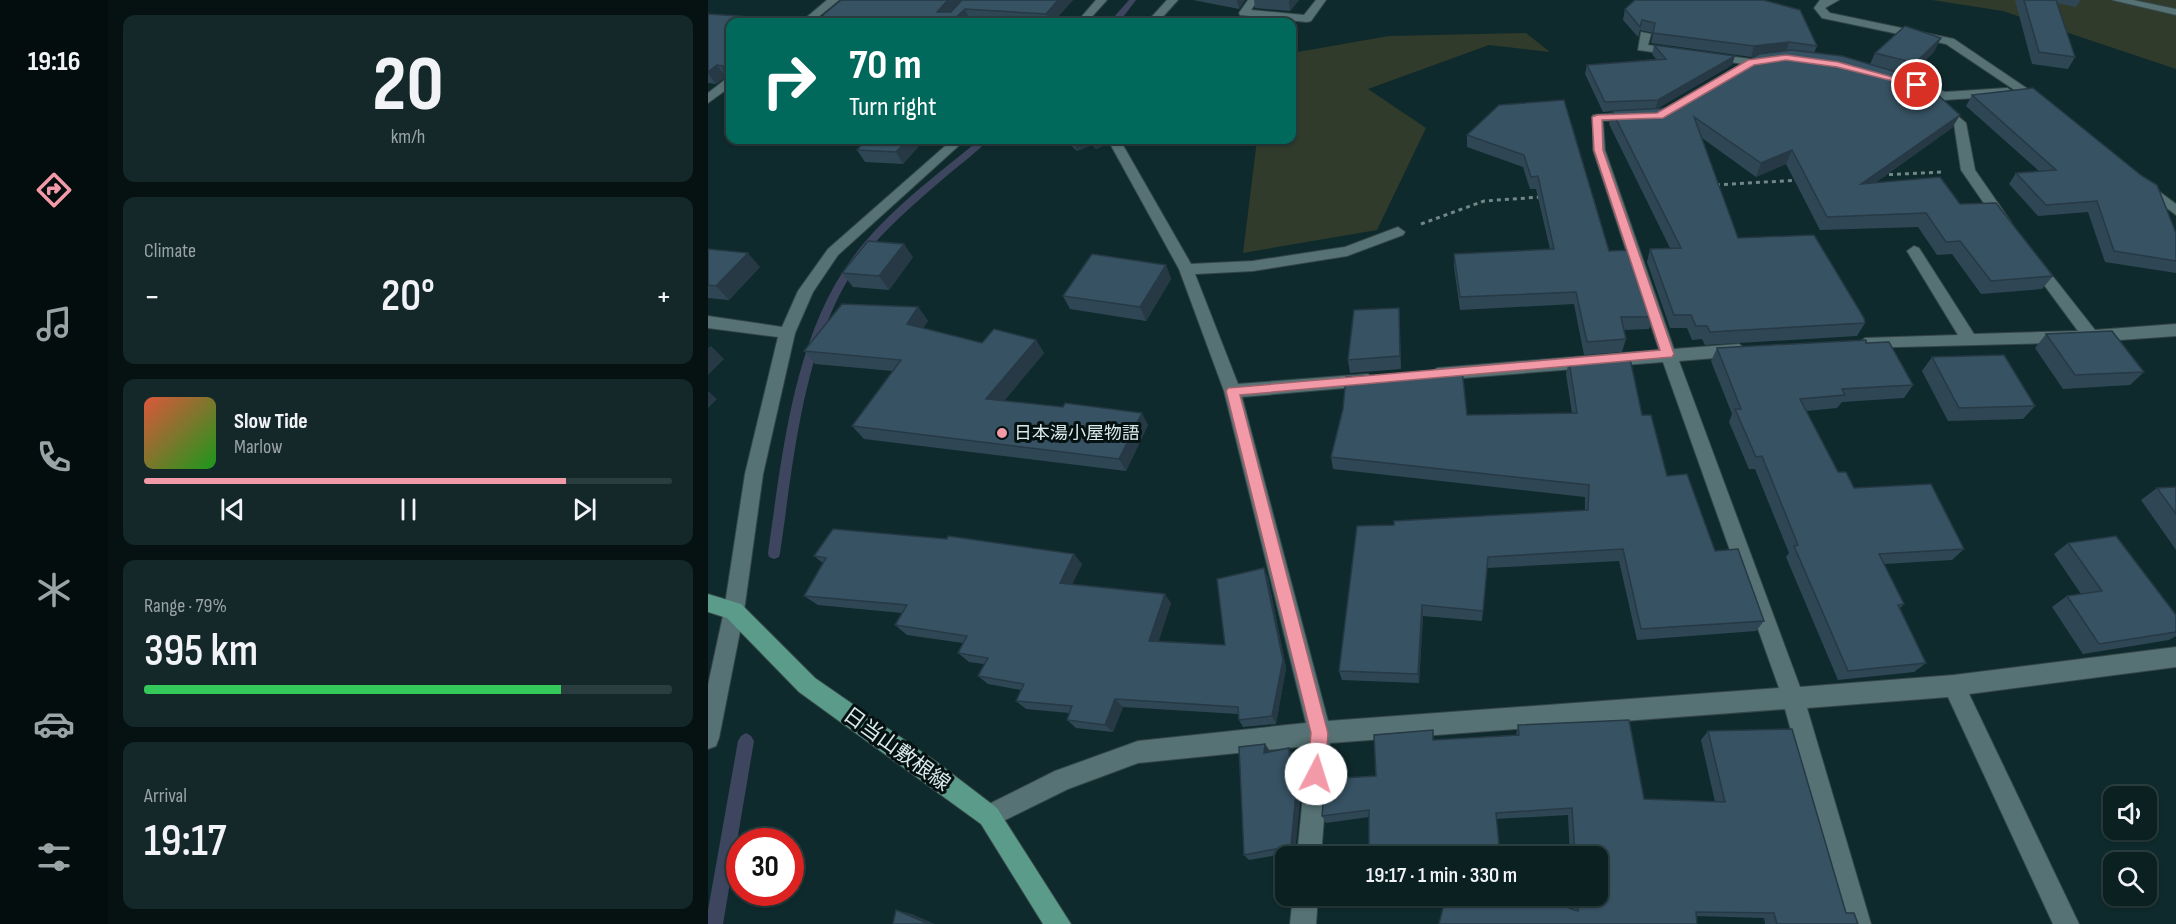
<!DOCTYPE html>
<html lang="en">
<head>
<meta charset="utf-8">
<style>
	:root { --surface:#0b2021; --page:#14282a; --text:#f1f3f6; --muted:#9aa3a5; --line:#2b3e3f; --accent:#f39aa8 }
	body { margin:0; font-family:"Sofia Sans Condensed","Noto Sans JP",sans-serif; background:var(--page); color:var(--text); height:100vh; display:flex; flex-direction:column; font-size:22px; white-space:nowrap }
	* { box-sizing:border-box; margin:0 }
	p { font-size:20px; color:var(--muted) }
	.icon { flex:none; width:33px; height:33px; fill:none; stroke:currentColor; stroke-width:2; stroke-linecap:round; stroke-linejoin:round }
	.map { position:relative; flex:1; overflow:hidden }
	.drawer { display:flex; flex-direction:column; gap:15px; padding:15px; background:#061212; width:600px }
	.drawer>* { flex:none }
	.banner { position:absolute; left:18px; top:18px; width:570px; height:126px; border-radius:12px; box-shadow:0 2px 4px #0004,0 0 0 2px var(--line); background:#00695c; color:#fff; overflow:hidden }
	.buttons { position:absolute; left:1395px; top:786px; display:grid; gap:12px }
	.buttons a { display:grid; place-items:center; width:54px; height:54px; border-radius:12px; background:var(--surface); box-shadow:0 2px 4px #0004,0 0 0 2px var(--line); font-size:30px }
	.speed { position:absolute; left:18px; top:828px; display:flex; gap:12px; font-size:30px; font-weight:700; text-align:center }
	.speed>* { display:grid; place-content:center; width:78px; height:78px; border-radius:50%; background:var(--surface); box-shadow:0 2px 4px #0004,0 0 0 2px var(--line); line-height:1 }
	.speed .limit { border:9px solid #d22; background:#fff; color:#111 }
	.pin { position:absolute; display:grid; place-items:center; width:51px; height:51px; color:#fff; margin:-26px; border:3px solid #fff; border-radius:50%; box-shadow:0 2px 6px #0007 }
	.me { position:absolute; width:66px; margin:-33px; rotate:5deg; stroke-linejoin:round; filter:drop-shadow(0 0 4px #0008) }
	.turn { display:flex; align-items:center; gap:21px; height:126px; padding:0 24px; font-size:27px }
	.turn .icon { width:78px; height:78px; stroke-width:2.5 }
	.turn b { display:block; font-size:42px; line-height:51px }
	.big { font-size:45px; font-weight:600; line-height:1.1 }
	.drawer .widget { flex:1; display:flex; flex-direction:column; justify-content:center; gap:9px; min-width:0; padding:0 21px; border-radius:12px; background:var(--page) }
	.drawer .dial { align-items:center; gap:0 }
	.dial b { font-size:78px; line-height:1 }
	.song { display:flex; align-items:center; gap:18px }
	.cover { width:72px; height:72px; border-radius:9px; background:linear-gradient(135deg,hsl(10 70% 55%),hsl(120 70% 35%)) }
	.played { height:6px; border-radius:3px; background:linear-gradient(90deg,var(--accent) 80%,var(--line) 80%) }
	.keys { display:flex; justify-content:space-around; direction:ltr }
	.heat { display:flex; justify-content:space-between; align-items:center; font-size:33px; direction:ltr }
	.charge { height:9px; border-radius:4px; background:linear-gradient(90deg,#34c759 79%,var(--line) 0) }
	.trip { position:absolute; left:567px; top:846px; width:333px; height:60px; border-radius:12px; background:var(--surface); box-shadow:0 2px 4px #0004,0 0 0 2px var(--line); font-weight:600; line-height:60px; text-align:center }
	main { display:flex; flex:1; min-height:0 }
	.dock { display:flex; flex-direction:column; width:108px; justify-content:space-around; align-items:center; background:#040d0d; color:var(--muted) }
	.dock .icon { width:42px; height:42px }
	.dock .on { color:var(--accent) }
	.dock b { font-size:27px; color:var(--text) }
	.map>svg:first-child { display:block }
	.green { fill:#303b2b }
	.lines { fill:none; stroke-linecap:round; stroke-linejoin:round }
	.stream { fill:#3e465f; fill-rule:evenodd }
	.minor-casing { stroke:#344648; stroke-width:2 }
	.major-casing { stroke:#344648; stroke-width:2 }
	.path { stroke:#718688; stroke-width:3; stroke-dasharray:4 4; stroke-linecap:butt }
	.minor { fill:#567274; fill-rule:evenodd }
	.major { fill:#5b9b8a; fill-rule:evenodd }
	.wall { fill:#2f4755 }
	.shaded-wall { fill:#263945 }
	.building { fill:#375263; stroke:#263945; stroke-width:1.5 }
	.route { fill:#f39aa8; stroke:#9e646d; stroke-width:1.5 }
	.poi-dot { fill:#f39aa8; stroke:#061112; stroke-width:2 }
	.labels { text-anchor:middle; stroke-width:6; stroke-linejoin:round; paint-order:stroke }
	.poi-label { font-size:18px; fill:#daeaeb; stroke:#061112; text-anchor:start }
	.near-street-label { font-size:21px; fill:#daeaeb; stroke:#061112 }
</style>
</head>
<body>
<main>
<nav class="dock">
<b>19:16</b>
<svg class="icon on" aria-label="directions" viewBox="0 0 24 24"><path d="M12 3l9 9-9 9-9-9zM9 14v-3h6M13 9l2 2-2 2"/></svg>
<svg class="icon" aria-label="music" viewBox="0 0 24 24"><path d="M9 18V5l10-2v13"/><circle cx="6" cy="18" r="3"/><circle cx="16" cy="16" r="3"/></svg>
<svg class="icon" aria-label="phone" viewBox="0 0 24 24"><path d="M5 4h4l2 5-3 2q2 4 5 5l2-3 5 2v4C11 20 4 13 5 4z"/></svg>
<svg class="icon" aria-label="climate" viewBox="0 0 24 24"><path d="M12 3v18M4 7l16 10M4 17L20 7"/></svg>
<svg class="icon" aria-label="car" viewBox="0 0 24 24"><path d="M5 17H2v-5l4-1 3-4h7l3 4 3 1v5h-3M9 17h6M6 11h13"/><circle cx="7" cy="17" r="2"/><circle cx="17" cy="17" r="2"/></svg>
<svg class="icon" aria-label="filters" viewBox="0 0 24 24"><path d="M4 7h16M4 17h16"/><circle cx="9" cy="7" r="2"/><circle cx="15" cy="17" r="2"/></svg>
</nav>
<section class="drawer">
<div class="widget dial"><b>20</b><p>km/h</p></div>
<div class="widget"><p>Climate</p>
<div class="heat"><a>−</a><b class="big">20°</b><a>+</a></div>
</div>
<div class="widget">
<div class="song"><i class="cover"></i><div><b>Slow Tide</b><p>Marlow</p></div></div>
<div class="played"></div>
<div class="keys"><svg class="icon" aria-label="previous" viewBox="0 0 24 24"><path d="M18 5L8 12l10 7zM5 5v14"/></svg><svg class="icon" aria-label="pause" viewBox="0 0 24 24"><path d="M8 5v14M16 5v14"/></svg><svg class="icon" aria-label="next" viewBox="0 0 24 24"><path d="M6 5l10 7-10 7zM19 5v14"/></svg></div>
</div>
<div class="widget"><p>Range · 79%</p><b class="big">395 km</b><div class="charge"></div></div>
<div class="widget"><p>Arrival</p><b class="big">19:17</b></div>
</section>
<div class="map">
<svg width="1468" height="924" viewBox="0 0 1468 924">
	<rect width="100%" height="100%" fill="#0f2a2c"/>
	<g class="green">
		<path d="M 1224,0 L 1468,0 L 1468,69 L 1295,11 Z"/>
		<path d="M 818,33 L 842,52 L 781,45 L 660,89 L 718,128 L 669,230 L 535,253 L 549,140 L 584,140 L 584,53 L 681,36 Z"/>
	</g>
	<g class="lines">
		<g class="stream">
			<path d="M 421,0 L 428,0 L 412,21 L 406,21 L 406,17 Z"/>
			<path d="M 271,140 L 280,140 C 269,152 255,162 242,173 C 215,196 187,220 163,247 C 96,326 87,454 72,553 L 71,557 L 66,559 L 61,557 L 60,553 C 74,457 85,337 145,257 C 179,211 228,176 271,140 Z"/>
			<path d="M 38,733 L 43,736 L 46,741 L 15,924 L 0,924 L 0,910 L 30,741 L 33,736 Z"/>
		</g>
		<g class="minor-casing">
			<g id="minor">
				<path d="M 119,0 L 131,0 L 104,22 L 93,22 Z"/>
				<path d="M 388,0 L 399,0 L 379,22 L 369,22 Z"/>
				<path d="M 459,0 L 470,0 L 450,22 L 439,22 Z"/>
				<path d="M 540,0 L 550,0 L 543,10 L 596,15 L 608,0 L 618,0 L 603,21 L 599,22 L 532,15 L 531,13 Z"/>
				<path d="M 1112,0 L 1131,0 L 1117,8 L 1122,13 L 1246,39 L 1342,104 L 1332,107 L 1238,44 L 1114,18 L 1106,8 Z"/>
				<path d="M 1404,0 L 1425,0 L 1468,9 L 1468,15 Z"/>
				<path d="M 933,32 L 943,34 L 940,45 L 967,49 L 973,52 L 967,55 L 930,50 Z"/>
				<path d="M 1004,54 L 1043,59 L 1049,62 L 1043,65 L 1000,59 L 1000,55 Z"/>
				<path d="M 18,79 L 22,79 L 22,87 L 0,103 L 0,93 Z"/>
				<path d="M 1206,80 L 1237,92 L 1299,88 L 1305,92 L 1299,96 L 1236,100 L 1202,87 L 1200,84 Z"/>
				<path d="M 1231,100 L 1258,123 L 1267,170 L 1303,222 L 1301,225 L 1291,225 L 1253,170 L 1246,124 L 1225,104 Z"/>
				<path d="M 926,112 L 932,116 L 930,119 L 895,121 L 897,150 L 966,349 L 1031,344 L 1039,350 L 1031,356 L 971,361 L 1092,687 L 1246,675 L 1468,647 L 1468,667 L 1261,694 L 1371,924 L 1345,924 L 1240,697 L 1099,708 L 1163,924 L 1137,924 L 1077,709 L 622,743 L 613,856 L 589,856 L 600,746 L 430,763 L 360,789 L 281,828 L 273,824 L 269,816 L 273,808 L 347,771 L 430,741 L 598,723 L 516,391 L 471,269 L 400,140 L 412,140 L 483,264 L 545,261 L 637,247 L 690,227 L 697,232 L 695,235 L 639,256 L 545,271 L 487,274 L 530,384 L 660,374 L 668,380 L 660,386 L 534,397 L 620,721 L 1071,688 L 955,362 L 729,380 L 721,374 L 729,368 L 951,350 L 885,150 L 885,115 Z"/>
				<path d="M 244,140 L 257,140 L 130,255 L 105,292 L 87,333 L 55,474 L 36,611 L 11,738 L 8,746 L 0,749 L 0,685 L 16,611 L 37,474 L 70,337 L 0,328 L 0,316 L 74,327 L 90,291 L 120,249 Z"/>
				<path d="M 1437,181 L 1468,204 L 1468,215 L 1432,188 L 1432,182 Z"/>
				<path d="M 1206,246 L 1211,248 L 1266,334 L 1370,331 L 1320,263 L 1327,258 L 1332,260 L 1387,330 L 1468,324 L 1468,336 L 1383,342 L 1151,348 L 1149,344 L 1157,338 L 1250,335 L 1199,251 Z"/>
				<path d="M 585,896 L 610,896 L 608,924 L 582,924 Z"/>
			</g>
		</g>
		<g class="major-casing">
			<path id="major" d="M 0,594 L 33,604 L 107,678 L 230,763 L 289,808 L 363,924 L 335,924 L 273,824 L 91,692 L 19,618 L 0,612 Z"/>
		</g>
		<g class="path">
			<path d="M 1173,175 L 1235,172"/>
			<path d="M 1008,185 L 1091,180"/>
			<path d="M 713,224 L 776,201 L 833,197"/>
		</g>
		<use href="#minor" class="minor"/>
		<use href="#major" class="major"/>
	</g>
	<g class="wall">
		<path d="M 365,0 L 345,22 L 298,22 L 262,20 L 260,22 L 118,22 L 115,15 Z"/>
		<path d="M 485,0 L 537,0 L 531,9 Z"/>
		<path d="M 546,0 L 591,0 L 582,11 L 547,8 Z"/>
		<path d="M 1307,0 L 1373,0 L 1368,7 L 1349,3 L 1367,57 L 1360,69 L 1324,64 Z"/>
		<path d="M 917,9 L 1109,46 L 1106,53 L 1162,64 L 1167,53 L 1226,52 L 1201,76 L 1220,86 L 1244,128 L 1167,183 L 1252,204 L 1345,276 L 1334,289 L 1273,294 L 1244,254 L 1229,255 L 1210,227 L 1112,230 L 1078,164 L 1048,177 L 994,138 L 1030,238 L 1157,323 L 1149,336 L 997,345 L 994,339 L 984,340 L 979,328 L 962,328 L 939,262 L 942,249 L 962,248 L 901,124 L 904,111 L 895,112 L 877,74 L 879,65 L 948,59 L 944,54 L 946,45 L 1024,65 L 950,108 L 959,108 L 1047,56 L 1043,57 L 943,43 L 945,33 L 932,30 L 930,37 L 915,20 Z"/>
		<path d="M 0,14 L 22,22 L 22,83 L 18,77 L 8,84 L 0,83 Z"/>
		<path d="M 1264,95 L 1468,233 L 1468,273 L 1397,262 L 1380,212 L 1330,216 L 1301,184 L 1308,173 L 1331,171 L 1258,106 Z"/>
		<path d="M 791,105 L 901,251 L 945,317 L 941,329 L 916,330 L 918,339 L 914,352 L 876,355 L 866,304 L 752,310 L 746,267 L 746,254 L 842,249 L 828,189 L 822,189 L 815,167 L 759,147 L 759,135 Z"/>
		<path d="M 216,140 L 195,164 L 157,162 L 149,150 Z"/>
		<path d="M 357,140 L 399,140 L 400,144 L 388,149 L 384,145 L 369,151 Z"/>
		<path d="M 0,249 L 52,267 L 21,300 L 0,298 Z"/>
		<path d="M 205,257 L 181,290 L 145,287 L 134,273 Z"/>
		<path d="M 458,265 L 463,279 L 438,321 L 362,309 L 355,296 Z"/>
		<path d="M 210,307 L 220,321 L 215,328 L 274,343 L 328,340 L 336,353 L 296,401 L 440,425 L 418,471 L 156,439 L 144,426 L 185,371 L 107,364 L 96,351 Z"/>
		<path d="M 691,308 L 693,369 L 642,373 L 640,360 Z"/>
		<path d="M 1338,334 L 1436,372 L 1422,385 L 1355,389 L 1327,348 Z"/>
		<path d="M 1158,343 L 1205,385 L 1196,398 L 1134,402 L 1129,408 L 1098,411 L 1130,472 L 1146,488 L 1256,549 L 1244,560 L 1176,564 L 1196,604 L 1192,608 L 1218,663 L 1206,672 L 1130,680 L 1078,557 L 1081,553 L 1047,469 L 1041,469 L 1021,422 L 1024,414 L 1003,361 L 1009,348 Z"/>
		<path d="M 883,357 L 934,415 L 959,476 L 1007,551 L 1056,621 L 1048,631 L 929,640 L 911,561 L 779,568 L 774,621 L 715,616 L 711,683 L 634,680 L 631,671 L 686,525 L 877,510 L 877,497 L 625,469 L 623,457 L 759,415 L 864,413 L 858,374 L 861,361 L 882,361 Z"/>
		<path d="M 1224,357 L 1327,406 L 1315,419 L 1240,421 L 1214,371 Z"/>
		<path d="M 1468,487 L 1468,550 L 1433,500 L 1449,488 Z"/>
		<path d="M 1360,543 L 1468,615 L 1468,636 L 1461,640 L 1375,654 L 1344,607 L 1359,596 L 1373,594 L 1346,554 Z"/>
		<path d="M 106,556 L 374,564 L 364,584 L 463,603 L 450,641 L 517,645 L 556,568 L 560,578 L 578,668 L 568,724 L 535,727 L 531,720 L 530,714 L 415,707 L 405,732 L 368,728 L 359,720 L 361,713 L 318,709 L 308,701 L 313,690 L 280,684 L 270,676 L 276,664 L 261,662 L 250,653 L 255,643 L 199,635 L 187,625 L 194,613 L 110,605 L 96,596 L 115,563 Z"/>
		<path d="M 810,725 L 936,799 L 1007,802 L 993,740 L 1000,731 L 1138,913 L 1150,924 L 1057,924 L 1056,918 L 988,916 L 731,924 L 865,910 L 864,896 L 890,896 L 890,856 L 862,856 L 860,815 L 788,819 L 661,817 L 618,823 L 614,816 L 668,776 L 725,740 L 808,735 Z"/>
		<path d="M 557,744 L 562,751 L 585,756 L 587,782 L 589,782 L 593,789 L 587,852 L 541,860 L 536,855 Z"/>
	</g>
	<g class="shaded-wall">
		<path d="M 240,0 L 255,0 L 235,22 L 229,12 Z"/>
		<path d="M 350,0 L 365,0 L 345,22 L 341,22 L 338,14 Z"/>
		<path d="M 529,0 L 537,0 L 531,9 Z"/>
		<path d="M 582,0 L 591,0 L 582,11 L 581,1 Z"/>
		<path d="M 257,9 L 262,20 L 260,22 L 243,22 Z"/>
		<path d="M 1233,38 L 1226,52 L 1200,76 L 1207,63 Z"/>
		<path d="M 1081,42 L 1078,53 L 1043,57 L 1046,46 Z"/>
		<path d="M 1027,56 L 1024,65 L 947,110 L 950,100 Z"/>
		<path d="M 9,65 L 18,77 L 8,84 L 0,73 L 0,72 Z"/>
		<path d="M 1252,115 L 1244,128 L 1147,197 L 1153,184 Z"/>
		<path d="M 199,140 L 216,140 L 195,164 L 188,152 Z"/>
		<path d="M 365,140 L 381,140 L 384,145 L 369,151 Z"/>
		<path d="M 384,140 L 399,140 L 400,144 L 388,149 Z"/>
		<path d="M 1084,150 L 1078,164 L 1048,177 L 1053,163 Z"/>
		<path d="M 196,244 L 205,257 L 181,290 L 171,276 Z"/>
		<path d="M 40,253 L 52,267 L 21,300 L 8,286 Z"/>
		<path d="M 458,265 L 463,279 L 438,321 L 432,307 Z"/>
		<path d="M 210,307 L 220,321 L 209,337 L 199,324 Z"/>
		<path d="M 328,340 L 336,353 L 287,411 L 278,399 Z"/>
		<path d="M 3,346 L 16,359 L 0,375 L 0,348 Z"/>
		<path d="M 0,391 L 9,399 L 0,408 Z"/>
		<path d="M 434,413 L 440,425 L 418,471 L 411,459 Z"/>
		<path d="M 366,554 L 374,564 L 360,593 L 352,583 Z"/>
		<path d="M 556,568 L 560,578 L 578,668 L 568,724 L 564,716 Z"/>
		<path d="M 457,594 L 463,603 L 448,650 L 441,641 Z"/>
		<path d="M 714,605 L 715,616 L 711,683 L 710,674 Z"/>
		<path d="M 407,699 L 415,707 L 405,732 L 397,725 Z"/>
		<path d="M 557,744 L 562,752 L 556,753 Z"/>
		<path d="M 581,748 L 585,756 L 587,790 L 583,782 Z"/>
		<path d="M 589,782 L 593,789 L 587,852 L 583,846 Z"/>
		<path d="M 188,910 L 204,914 L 227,924 L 221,924 Z"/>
	</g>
	<g class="building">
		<path d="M 133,0 L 240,0 L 229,12 L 243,12 L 254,0 L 350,0 L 338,14 L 257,9 L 243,22 L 118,22 L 115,15 Z"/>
		<path d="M 927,0 L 1055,0 L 1092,10 L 1109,46 L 1081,42 L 1046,46 L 945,33 L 947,23 L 934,20 L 932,27 L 917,9 Z"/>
		<path d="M 1316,0 L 1348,0 L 1367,57 L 1331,52 Z"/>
		<path d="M 0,14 L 116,22 L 22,22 L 22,74 L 16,73 L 15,66 L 9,65 L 0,72 Z"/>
		<path d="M 1197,26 L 1233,38 L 1207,63 L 1167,53 Z"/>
		<path d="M 946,45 L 1027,56 L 950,100 L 897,102 L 879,65 L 958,59 Z"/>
		<path d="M 1083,50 L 1134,56 L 1219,81 L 1220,86 L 1252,115 L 1153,184 L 1232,177 L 1252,204 L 1288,203 L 1345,276 L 1283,281 L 1252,241 L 1238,242 L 1218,213 L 1119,217 L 1084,150 L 1053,163 L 986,117 L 1030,238 L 1106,235 L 1156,318 L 1157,323 L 1002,332 L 999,326 L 988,326 L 983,315 L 966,315 L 942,249 L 973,248 L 904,111 L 959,108 L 1051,54 Z"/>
		<path d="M 1325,88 L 1434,176 L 1449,185 L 1468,233 L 1468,261 L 1406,251 L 1389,201 L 1338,205 L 1308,173 L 1348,170 L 1264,95 Z"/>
		<path d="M 856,100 L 901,251 L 923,250 L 945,317 L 913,317 L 918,339 L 879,342 L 868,292 L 752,297 L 746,254 L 846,249 L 830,176 L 823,177 L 816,155 L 759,135 L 791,105 Z"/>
		<path d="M 158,140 L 199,140 L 188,152 L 149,150 Z"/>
		<path d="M 160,241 L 196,244 L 171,276 L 134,273 Z"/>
		<path d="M 0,249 L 40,253 L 8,286 L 0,285 Z"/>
		<path d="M 384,254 L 458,265 L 432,307 L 355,296 Z"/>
		<path d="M 134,304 L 210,307 L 199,324 L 274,343 L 286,329 L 328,340 L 278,399 L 355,407 L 357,403 L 434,413 L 411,459 L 144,426 L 193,360 L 96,351 Z"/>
		<path d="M 691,308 L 692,356 L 640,360 L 646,310 Z"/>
		<path d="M 1404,331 L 1436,372 L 1367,375 L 1338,334 Z"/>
		<path d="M 1158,340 L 1158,343 L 1181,342 L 1205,385 L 1134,389 L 1137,395 L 1092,399 L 1130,472 L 1138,472 L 1146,488 L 1223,484 L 1256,549 L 1171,554 L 1196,604 L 1190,605 L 1218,663 L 1140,671 L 1086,546 L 1090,545 L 1054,456 L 1048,457 L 1027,409 L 1033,409 L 1009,348 Z"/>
		<path d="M 921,354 L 934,415 L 943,415 L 959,476 L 979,474 L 1007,551 L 1030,549 L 1056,621 L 933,629 L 915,549 L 780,557 L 775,611 L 714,605 L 710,674 L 631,671 L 649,526 L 686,525 L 686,521 L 880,510 L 881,485 L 623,457 L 635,409 L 638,377 L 754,370 L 759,415 L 869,413 L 861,361 L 883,361 L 883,357 Z"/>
		<path d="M 1296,355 L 1327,406 L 1251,408 L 1224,357 Z"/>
		<path d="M 1468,487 L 1468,514 L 1449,488 Z"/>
		<path d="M 125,529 L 239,539 L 240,536 L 366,554 L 352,583 L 457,594 L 441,641 L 517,645 L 509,579 L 556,568 L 575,660 L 564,716 L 531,720 L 530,707 L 407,699 L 397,725 L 359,720 L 364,706 L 308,701 L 316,684 L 270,676 L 280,658 L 250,653 L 259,636 L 187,625 L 199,605 L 96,596 L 118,558 L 106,556 Z"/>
		<path d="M 1408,536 L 1468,615 L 1468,632 L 1391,644 L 1359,596 L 1394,591 L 1360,543 Z"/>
		<path d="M 921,720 L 936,799 L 1017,802 L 1000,731 L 1084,729 L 1138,913 L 1146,913 L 1150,924 L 1069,924 L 1066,913 L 988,912 L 989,924 L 731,924 L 738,896 L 824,896 L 870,911 L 869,896 L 890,896 L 890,856 L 867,856 L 864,808 L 788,813 L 792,856 L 661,856 L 661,810 L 614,816 L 617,779 L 668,776 L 666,735 L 725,730 L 725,740 L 811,735 L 810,725 Z"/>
		<path d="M 557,744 L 556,753 L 581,748 L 583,782 L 589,782 L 583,846 L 536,855 L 531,747 Z"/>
		<path d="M 188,910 L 221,924 L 185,924 Z"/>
	</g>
	<path class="route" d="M 1078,55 L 1130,62 L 1213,85 L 1209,87 L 1129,67 L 1078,60 L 1046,65 L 955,118 L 894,120 L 895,150 L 966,354 L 964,357 L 532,395 L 620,733 L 617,774 L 614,780 L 608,783 L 602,780 L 599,774 L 603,733 L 518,391 L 520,388 L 952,350 L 886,150 L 884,117 L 889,115 L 949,113 L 1040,60 Z"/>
	<circle class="poi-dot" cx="294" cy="433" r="6"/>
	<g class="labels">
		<g class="poi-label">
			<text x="306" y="439">日本湯小屋物語</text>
		</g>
		<g class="near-street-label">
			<text transform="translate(189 749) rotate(36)" y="7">日当山敷根線</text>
		</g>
	</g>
</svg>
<div class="buttons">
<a><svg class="icon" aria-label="sound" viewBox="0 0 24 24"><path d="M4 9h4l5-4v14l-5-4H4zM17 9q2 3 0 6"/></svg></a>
<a><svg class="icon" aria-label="search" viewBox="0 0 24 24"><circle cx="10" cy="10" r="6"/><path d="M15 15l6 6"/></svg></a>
</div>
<div class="speed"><div class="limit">30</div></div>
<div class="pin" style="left:1209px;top:85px;background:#d93025"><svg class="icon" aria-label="arrive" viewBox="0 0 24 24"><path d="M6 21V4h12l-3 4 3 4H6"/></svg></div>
<svg class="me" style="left:608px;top:774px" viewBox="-20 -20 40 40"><circle r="19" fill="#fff"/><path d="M0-13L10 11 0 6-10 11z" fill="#f39aa8"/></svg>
<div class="trip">19:17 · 1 min · 330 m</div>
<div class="banner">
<div class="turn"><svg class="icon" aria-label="right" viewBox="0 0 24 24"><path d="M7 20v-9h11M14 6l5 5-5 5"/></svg><div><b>70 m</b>Turn right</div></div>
</div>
</div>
</main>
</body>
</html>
